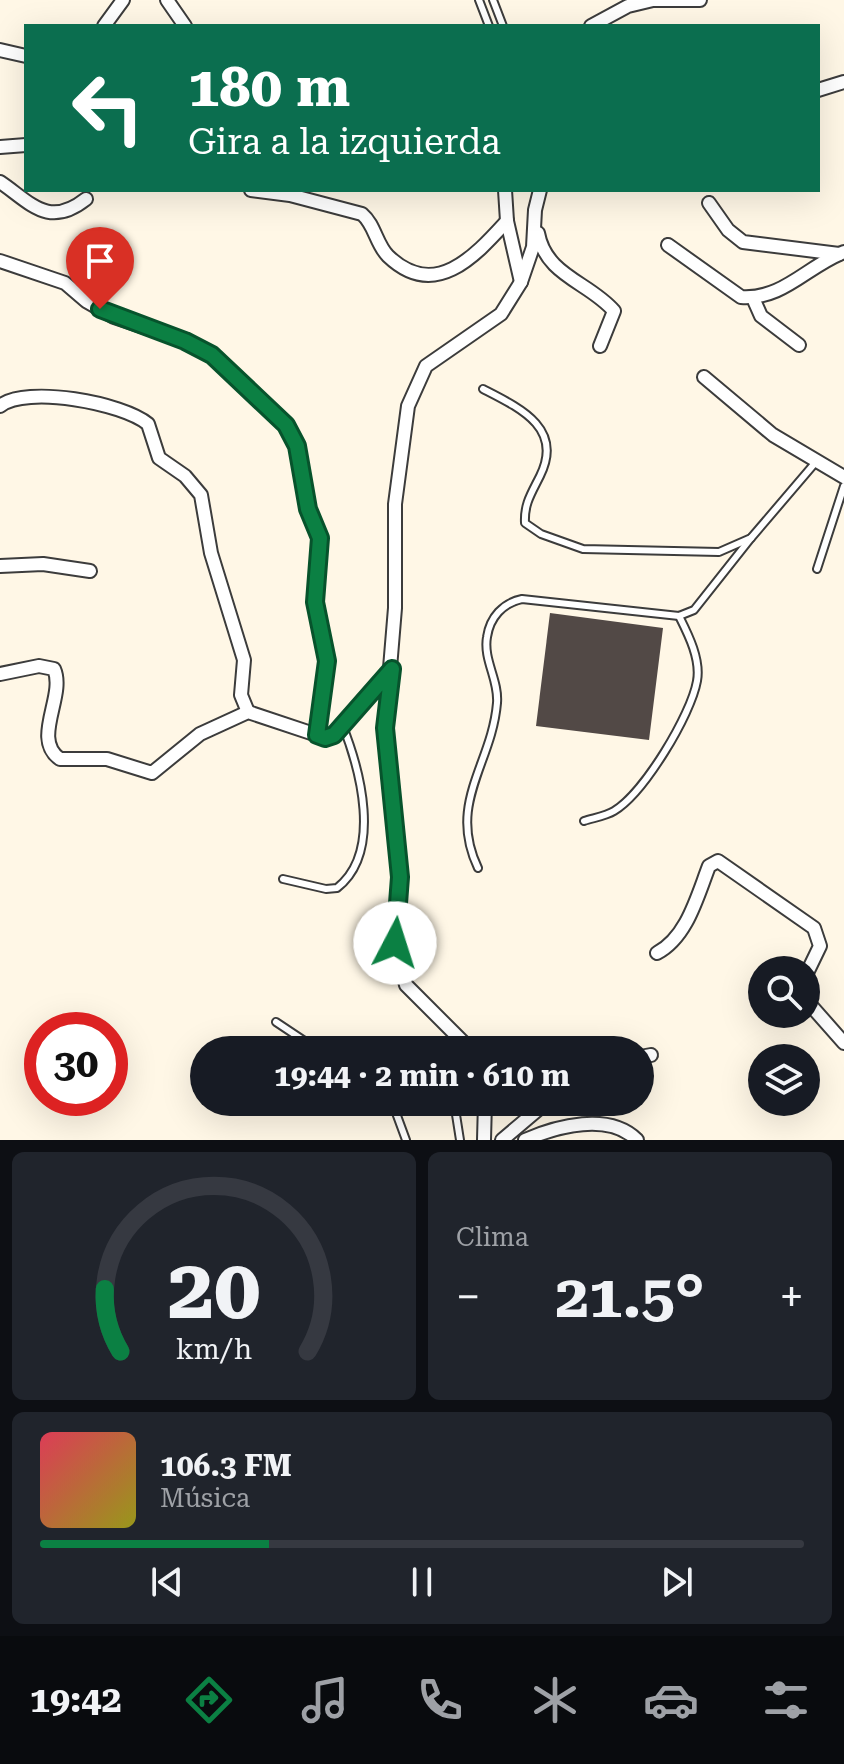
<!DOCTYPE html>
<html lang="es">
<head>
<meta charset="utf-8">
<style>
	:root { --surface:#171b24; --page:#20242c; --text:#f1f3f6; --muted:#9ea1a6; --line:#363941; --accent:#0b8043 }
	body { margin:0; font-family:"Roboto Serif",serif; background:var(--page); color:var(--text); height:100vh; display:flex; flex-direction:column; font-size:30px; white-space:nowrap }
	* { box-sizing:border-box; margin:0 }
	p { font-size:26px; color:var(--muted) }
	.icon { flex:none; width:44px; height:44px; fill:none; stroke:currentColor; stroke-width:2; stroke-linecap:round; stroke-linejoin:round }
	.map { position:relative; height:1140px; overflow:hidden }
	.details { display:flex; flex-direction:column; gap:12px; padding:12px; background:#0d0f14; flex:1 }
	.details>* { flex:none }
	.top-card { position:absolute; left:24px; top:24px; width:796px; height:168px; border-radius:0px; box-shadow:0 8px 32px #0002; background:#0b6e4f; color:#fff; overflow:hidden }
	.buttons { position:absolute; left:748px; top:956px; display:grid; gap:16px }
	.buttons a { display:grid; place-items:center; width:72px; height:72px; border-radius:50%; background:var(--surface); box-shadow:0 8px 32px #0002; font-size:40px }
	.speed { position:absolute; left:24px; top:1012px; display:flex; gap:16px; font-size:40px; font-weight:700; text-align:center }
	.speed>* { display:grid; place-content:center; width:104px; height:104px; border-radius:50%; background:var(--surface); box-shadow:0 8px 32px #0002; line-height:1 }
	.speed .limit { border:12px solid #d22; background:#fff; color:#111 }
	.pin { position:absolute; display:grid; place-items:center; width:68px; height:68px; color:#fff; margin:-82px -34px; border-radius:50% 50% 50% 0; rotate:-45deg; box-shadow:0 0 8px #0007 }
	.pin .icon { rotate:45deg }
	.me { position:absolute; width:88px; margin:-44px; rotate:5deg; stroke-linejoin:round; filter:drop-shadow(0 0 6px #0008) }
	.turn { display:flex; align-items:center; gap:28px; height:168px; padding:0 32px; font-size:36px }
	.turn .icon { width:104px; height:104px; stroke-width:2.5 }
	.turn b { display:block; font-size:56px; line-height:68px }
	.big { font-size:60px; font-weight:700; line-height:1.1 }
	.details .card { flex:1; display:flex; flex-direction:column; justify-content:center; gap:12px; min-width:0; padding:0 28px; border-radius:12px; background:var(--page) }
	.details .dial { align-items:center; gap:0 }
	.dial svg { height:208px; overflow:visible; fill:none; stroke:var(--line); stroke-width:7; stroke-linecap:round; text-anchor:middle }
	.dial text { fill:var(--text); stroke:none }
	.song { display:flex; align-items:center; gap:24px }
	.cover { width:96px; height:96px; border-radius:12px; background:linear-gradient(135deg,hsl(350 70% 55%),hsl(60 70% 35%)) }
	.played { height:8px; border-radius:4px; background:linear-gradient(90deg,var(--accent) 30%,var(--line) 30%) }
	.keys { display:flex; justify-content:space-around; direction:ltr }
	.heat { display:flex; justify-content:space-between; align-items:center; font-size:44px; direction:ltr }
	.details .tiles { flex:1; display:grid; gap:12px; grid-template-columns:1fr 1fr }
	.card:last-child { grid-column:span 2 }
	.trip { position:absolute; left:190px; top:1036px; width:464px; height:80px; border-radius:40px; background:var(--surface); box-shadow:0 8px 32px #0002; font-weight:700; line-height:80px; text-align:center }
	.tabs { display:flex; height:128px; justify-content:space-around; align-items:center; background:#090b0e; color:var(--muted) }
	.tabs .icon { width:56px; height:56px }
	.tabs .current { color:var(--accent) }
	.tabs b { font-size:36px; color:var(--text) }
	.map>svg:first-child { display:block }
	.building { fill:#524946 }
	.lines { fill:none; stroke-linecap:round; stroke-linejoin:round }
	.lane-casing { stroke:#3c3c3c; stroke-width:10 }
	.street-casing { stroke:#3c3c3c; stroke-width:16 }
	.lane { stroke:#fff; stroke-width:6 }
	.street { stroke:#fff; stroke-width:12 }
	.route-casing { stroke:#07532c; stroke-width:20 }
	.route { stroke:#0b8043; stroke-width:14 }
</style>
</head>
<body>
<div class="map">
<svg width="844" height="1140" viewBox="0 0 844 1140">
	<rect width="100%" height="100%" fill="#fff7e6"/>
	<path class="building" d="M 550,613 L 663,628 L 649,740 L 536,726 Z"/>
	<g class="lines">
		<g class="lane-casing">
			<g id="lane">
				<path d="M 479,0 L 489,26"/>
				<path d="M 493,0 L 503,26"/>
				<path d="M 483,389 C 520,408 564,428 540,476 C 531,494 524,504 525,523 L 541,534 L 583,549 L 719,552 L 751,538 L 815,463"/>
				<path d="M 817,569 L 844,486"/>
				<path d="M 584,821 C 593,818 606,816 614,811 C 644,793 691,715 697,681 C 701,659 688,634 679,616"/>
				<path d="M 478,868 C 447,803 492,764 497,703 C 499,680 483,660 487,637 C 490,617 503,603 522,599 L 679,616 L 694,610 L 751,538"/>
				<path d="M 283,879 L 326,889 L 337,888 C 383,852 360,769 342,724"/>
				<path d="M 276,1022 L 318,1050"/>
				<path d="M 392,1102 L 406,1140"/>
				<path d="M 454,1102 L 460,1140"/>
			</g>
		</g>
		<g class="street-casing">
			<g id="street">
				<path d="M 167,0 L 185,26"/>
				<path d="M 104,26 L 123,0"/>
				<path d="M 591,26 L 628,6 L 653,0 L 700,0"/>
				<path d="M 0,50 L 26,56"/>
				<path d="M 818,90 L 844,82"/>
				<path d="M 0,147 L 26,145"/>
				<path d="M 0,182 C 30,202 48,229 86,199"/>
				<path d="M 251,190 L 290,195 L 362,214 C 375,225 376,244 388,256 C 435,301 475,256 507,221"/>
				<path d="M 505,190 L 507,221 L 521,282"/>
				<path d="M 709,203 L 728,230 L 743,242 L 839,254"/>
				<path d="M 538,233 C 546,276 589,282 614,311 L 600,346"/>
				<path d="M 668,245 L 741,297 C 783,300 807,266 844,252"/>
				<path d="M 0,261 L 65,283 L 86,301 L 114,317 L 185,341 L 212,355 L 286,425 L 297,446 L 308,509 L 320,538 L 315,602 L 327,661 L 317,735 L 325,738 L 334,735 L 392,669"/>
				<path d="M 753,298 L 761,316 L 799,345"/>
				<path d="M 704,377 L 773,435 L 844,477"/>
				<path d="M 0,406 C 26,385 123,403 148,424 L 159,458 L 185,476 L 201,495 L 211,553 L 244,660 L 241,695 L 248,712"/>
				<path d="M 0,566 L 43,564 L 90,571"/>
				<path d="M 0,674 L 39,666 L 54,669 C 66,696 31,739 60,759 L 107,759 L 152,773 L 200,734 L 248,712 L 317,735"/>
				<path d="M 657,953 C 687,937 697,897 709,866 L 718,861 L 814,928 L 820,946 L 806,975"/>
				<path d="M 806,1000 L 844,1043"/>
				<path d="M 471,1050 L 406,985 L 395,943 L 400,877 L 385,728 L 395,608 L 395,504 L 408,406 L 426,366 L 501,314 L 521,282 L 533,247 L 535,210 L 540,190"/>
				<path d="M 640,1057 L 651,1055"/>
				<path d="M 484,1140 L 485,1102"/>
				<path d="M 502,1140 L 547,1102"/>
				<path d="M 525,1140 C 557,1126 609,1112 637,1140"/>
			</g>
		</g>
		<use href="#lane" class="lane"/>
		<use href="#street" class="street"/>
	</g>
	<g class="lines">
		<g class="route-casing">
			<path id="route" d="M 100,309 L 185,341 L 212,355 L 286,425 L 297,446 L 308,509 L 320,538 L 315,602 L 327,661 L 317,735 L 325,738 L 334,735 L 392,669 L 385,728 L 400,877 L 395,943"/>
		</g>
		<use href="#route" class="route"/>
	</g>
</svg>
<div class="buttons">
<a><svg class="icon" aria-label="search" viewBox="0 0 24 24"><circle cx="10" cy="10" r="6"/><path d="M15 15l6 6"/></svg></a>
<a><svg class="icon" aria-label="layers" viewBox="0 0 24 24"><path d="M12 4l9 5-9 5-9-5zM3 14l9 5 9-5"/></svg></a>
</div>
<div class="speed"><div class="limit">30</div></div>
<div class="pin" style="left:100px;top:309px;background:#d93025"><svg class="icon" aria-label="arrive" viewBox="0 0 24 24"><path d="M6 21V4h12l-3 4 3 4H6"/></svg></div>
<svg class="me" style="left:395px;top:943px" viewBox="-20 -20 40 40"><circle r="19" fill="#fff"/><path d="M0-13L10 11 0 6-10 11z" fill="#0b8043"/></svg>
<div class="trip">19:44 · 2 min · 610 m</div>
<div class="top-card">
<div class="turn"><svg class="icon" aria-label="left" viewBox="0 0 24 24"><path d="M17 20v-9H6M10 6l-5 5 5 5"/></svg><div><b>180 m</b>Gira a la izquierda</div></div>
</div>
</div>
<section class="details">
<div class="tiles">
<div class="card dial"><svg viewBox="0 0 100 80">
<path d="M14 69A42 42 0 1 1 86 69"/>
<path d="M14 69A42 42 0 0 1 8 45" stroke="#0b8043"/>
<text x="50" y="56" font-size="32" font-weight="700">20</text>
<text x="50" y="72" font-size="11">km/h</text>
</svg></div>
<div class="card"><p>Clima</p>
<div class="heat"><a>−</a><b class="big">21.5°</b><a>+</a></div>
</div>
<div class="card">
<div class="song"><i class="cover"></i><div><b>106.3 FM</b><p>Música</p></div></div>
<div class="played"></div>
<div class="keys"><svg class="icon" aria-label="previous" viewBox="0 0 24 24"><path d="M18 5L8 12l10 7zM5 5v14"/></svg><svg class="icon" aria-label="pause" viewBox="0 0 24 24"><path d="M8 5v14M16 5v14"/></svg><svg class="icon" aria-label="next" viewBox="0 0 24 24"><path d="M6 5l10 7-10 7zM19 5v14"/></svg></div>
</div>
</div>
</section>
<nav class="tabs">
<b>19:42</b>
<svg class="icon current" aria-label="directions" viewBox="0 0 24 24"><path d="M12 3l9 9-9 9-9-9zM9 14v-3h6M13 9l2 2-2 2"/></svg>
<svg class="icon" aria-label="music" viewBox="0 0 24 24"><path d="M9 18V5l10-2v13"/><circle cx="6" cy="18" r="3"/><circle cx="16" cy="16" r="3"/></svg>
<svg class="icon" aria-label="phone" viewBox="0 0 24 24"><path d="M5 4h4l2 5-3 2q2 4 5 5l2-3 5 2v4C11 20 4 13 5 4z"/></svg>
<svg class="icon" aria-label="climate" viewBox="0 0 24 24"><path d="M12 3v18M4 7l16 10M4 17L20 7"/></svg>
<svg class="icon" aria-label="car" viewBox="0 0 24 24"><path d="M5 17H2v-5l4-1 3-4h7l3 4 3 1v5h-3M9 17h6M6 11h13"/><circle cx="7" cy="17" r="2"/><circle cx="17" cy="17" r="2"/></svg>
<svg class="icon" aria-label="filters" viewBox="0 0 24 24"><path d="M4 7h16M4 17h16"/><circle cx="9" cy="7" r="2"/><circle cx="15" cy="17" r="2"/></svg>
</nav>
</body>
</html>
